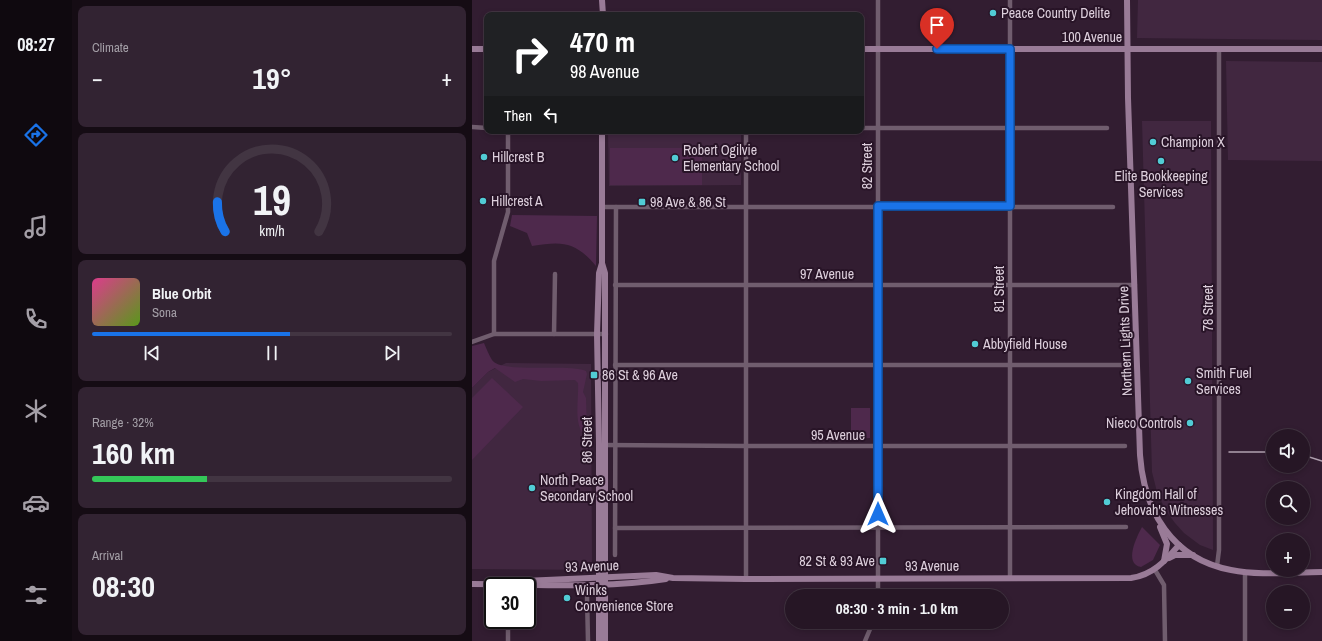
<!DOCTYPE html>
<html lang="en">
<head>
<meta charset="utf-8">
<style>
	:root { --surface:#261625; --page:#322332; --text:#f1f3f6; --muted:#a49fa7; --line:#423542; --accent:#1a73e8 }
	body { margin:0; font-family:"Archivo Narrow",sans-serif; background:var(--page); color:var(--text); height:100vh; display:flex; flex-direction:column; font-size:15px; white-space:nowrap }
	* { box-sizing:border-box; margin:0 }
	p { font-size:13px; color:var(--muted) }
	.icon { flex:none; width:22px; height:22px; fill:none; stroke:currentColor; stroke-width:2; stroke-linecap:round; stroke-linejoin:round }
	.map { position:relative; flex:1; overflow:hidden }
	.details { display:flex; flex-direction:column; gap:6px; padding:6px; background:#150c14; width:400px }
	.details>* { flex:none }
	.guide { position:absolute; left:12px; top:12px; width:380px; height:122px; border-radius:8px; box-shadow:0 2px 6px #0003,0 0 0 1px var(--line); background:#202124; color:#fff; overflow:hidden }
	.controls { position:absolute; left:794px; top:429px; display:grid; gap:8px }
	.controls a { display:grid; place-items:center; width:44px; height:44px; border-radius:50%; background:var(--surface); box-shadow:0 2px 6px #0003,0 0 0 1px var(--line); font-size:20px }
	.speed { position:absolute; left:12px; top:577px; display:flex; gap:8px; font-size:20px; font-weight:700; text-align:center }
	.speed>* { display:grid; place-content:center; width:52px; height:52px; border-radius:50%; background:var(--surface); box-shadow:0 2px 6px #0003,0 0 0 1px var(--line); line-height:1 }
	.speed .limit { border:2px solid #111; border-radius:6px; background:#fff; color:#111 }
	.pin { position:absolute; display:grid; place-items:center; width:34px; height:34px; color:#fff; margin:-41px -17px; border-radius:50% 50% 50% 0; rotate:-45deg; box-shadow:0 0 4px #0007 }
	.pin .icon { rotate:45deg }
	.me { position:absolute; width:44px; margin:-22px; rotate:0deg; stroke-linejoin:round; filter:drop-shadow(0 0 3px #0008) }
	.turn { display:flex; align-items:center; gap:14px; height:84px; padding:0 20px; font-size:18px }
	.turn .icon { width:52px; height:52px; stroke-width:2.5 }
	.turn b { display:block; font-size:28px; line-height:34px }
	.then { display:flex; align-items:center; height:38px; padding:0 20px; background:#0003; gap:8px; font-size:15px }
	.big { font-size:30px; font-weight:700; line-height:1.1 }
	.details .tile { flex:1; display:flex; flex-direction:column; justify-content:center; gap:6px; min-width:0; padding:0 14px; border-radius:8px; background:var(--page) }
	.details .dial { align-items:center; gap:0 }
	.dial svg { height:104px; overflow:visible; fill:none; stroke:var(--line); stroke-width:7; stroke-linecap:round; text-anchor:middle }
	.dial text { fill:var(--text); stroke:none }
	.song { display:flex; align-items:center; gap:12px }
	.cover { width:48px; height:48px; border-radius:6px; background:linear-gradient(135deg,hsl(330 70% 55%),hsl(90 70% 35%)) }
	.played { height:4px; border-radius:2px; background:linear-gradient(90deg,var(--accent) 55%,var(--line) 55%) }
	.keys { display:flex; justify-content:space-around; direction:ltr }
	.heat { display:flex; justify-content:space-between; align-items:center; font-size:22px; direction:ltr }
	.charge { height:6px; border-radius:3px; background:linear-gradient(90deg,#34c759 32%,var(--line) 0) }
	.trip { position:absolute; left:313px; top:589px; width:224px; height:40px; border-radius:20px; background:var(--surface); box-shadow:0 2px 6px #0003,0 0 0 1px var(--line); font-weight:700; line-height:40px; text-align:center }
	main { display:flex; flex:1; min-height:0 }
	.dock { display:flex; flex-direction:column; width:72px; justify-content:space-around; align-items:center; background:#0f090f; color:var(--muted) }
	.dock .icon { width:28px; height:28px }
	.dock .current { color:var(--accent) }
	.dock b { font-size:18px; color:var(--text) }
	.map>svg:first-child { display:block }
	.built { fill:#412740 }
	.green { fill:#4e294c }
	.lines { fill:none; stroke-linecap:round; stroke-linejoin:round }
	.street { stroke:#705d6e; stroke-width:4.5 }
	.secondary { stroke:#997b97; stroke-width:6 }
	.rail { stroke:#b1a1b0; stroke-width:1.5 }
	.route-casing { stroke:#114b97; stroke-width:10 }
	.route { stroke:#1a73e8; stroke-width:7 }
	.poi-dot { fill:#51ccd5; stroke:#281427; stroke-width:1.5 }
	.labels { text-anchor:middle; stroke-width:4; stroke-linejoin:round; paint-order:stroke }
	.poi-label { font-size:14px; fill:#ddcfdc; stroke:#281427; text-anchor:start }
	.street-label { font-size:14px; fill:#ddcfdc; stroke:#281427 }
</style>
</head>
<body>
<main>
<nav class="dock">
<b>08:27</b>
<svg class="icon current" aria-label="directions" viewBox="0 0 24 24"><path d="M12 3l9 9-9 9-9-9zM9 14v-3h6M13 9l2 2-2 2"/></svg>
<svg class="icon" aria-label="music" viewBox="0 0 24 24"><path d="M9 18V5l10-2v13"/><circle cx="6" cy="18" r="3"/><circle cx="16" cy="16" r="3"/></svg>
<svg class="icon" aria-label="phone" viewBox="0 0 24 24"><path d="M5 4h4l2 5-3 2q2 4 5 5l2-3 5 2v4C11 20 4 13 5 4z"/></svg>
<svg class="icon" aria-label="climate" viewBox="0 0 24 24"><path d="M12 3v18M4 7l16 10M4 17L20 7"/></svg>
<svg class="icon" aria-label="car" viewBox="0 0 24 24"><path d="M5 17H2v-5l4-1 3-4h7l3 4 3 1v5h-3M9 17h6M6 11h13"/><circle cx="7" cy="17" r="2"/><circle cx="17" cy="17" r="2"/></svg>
<svg class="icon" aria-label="filters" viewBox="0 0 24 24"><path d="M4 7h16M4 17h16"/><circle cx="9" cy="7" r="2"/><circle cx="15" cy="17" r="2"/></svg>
</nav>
<section class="details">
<div class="tile"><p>Climate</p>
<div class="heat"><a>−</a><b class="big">19°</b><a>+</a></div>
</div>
<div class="tile dial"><svg viewBox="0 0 100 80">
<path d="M14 69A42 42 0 1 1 86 69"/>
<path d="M14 69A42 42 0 0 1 8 46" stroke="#1a73e8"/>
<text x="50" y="56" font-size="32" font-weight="700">19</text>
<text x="50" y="72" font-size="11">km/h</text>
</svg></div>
<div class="tile">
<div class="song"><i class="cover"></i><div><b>Blue Orbit</b><p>Sona</p></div></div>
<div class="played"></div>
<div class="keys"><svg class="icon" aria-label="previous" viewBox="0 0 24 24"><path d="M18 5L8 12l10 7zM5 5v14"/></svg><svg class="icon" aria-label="pause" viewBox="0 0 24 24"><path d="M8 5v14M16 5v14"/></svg><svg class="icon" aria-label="next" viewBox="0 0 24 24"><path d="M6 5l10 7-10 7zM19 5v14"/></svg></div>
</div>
<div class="tile"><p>Range · 32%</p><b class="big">160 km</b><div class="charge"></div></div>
<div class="tile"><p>Arrival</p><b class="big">08:30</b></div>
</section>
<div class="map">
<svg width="850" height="641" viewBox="0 0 850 641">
	<rect width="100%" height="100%" fill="#321d31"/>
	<g class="built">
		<path d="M 666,0 L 850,0 L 850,40 L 665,38 Z"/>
		<path d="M 754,61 L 850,62 L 850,161 L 756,160 Z"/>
		<path d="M 670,121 L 739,121 L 741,550 L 728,545 L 712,533 L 703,523 L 694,511 L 685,492 L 680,472 Z"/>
		<path d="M 136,131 L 269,131 L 269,185 L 137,186 Z"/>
		<path d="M 34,363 L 119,364 L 120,570 L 0,569 L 0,388 L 16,372 Z"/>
	</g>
	<g class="green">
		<rect x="138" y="148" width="92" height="37"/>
		<path d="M 40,215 L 125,216 L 124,266 C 103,241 90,241 60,246 L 55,233 L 38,226 Z"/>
		<path d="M 12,343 C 14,348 17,355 20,360 C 29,374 96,363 114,371 L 115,374 L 111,392 L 114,398 L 115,432 L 110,432 C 102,420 107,397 106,383 L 103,380 L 69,381 L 51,379 L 43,382 L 23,368 L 16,372 L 0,388 L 0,346 Z"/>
		<path d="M 20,378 L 51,407 L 0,460 L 0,398 Z"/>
		<path d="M 379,408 L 398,408 L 398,438 L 379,439 Z"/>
		<path d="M 670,527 L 688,545 L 681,560 L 669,567 C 651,564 665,536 670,527 Z"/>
	</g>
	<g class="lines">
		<g class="street">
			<path d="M 538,0 L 538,578"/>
			<path d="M 0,127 L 15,128"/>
			<path d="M 389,128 L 635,128"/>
			<path d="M 274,131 L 274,579"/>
			<path d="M 130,207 L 641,207"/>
			<path d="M 143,285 L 663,285"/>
			<path d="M 22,334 L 22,261 L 36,212 L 36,131"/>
			<path d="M 82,334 L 83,274"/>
			<path d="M 0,342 L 22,334 L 134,334"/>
			<path d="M 143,365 L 653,365"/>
			<path d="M 131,445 L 274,446 L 653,446"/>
			<path d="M 143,528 L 654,527"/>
			<path d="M 143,555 L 144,207"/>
			<path d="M 745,566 L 747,550 L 747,49"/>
			<path d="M 683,570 L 692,585 L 693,641"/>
			<path d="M 773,572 L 773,641"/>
			<path d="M 115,595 L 116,641"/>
			<path d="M 406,596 L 406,0"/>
			<path d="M 36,620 L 36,641"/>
			<path d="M 393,641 L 401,622"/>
		</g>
		<g class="secondary">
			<path d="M 130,0 L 131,15"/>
			<path d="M 655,0 L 656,98 L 668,455 C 672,511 700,559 759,570 C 788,576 820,572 850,572"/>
			<path d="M 0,49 L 15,49"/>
			<path d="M 389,49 L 850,49"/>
			<path d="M 130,131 L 130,263 L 133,273 L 133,641"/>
			<path d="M 688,527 L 695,544 L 692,561"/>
			<path d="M 697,558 L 703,555 L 721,555"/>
			<path d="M 0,584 C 65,584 130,589 194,579"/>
			<path d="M 40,584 L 52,581 L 184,575 L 201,578 L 274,579 L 659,578 C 681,575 693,561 707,545"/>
			<path d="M 127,641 L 127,444 L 125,334 L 127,273 L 130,263"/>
		</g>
		<g class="rail">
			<path d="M 757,452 L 801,452"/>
			<path d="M 831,455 L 850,461"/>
		</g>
	</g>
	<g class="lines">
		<g class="route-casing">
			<path id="route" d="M 406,514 L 406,206 L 538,206 L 538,49 L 465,49"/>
		</g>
		<use href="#route" class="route"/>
	</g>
	<g class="poi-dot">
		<circle cx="521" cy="13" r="4"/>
		<circle cx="681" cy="142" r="4"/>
		<circle cx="12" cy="157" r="4"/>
		<circle cx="203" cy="158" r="4"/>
		<circle cx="689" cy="161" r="4"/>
		<circle cx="11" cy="201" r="4"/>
		<rect x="166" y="198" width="8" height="8" rx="2"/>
		<circle cx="503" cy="344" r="4"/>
		<rect x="118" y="371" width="8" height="8" rx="2"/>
		<circle cx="716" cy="381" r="4"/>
		<circle cx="718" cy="423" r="4"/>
		<circle cx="60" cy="488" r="4"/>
		<circle cx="635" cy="502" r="4"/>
		<rect x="407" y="557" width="8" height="8" rx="2"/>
		<circle cx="95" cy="598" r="4"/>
	</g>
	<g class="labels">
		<g class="poi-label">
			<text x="529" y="18">Peace Country Delite</text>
			<text x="689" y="147">Champion X</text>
			<text x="211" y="155">Robert Ogilvie<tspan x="211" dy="16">Elementary School</tspan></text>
			<text x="20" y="162">Hillcrest B</text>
			<text x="689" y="181" text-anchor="middle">Elite Bookkeeping<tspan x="689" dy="16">Services</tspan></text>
			<text x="19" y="206">Hillcrest A</text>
			<text x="178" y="207">98 Ave &amp; 86 St</text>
			<text x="511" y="349">Abbyfield House</text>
			<text x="724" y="378">Smith Fuel<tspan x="724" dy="16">Services</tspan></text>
			<text x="130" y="380">86 St &amp; 96 Ave</text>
			<text x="710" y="428" text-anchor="end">Nieco Controls</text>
			<text x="68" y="485">North Peace<tspan x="68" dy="16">Secondary School</tspan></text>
			<text x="643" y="499">Kingdom Hall of<tspan x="643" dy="16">Jehovah's Witnesses</tspan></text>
			<text x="403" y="566" text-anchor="end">82 St &amp; 93 Ave</text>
			<text x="103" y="595">Winks<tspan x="103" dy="16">Convenience Store</tspan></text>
		</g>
		<g class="street-label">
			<text x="620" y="42">100 Avenue</text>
			<text transform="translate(395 166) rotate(-90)" y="5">82 Street</text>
			<text x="355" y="279">97 Avenue</text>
			<text transform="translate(527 289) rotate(-90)" y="5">81 Street</text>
			<text transform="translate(736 308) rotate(-90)" y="5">78 Street</text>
			<text transform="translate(653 341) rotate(-92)" y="5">Northern Lights Drive</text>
			<text x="366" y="440">95 Avenue</text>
			<text transform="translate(115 440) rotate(-90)" y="5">86 Street</text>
			<text transform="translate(120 566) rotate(-2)" y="5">93 Avenue</text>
			<text x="460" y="571">93 Avenue</text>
		</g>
	</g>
</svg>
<div class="controls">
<a><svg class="icon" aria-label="sound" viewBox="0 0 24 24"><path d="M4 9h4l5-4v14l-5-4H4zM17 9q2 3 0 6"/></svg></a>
<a><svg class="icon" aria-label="search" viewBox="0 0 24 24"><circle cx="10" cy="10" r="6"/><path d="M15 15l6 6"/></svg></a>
<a>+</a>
<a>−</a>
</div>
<div class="speed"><div class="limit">30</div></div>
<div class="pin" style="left:465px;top:49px;background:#d93025"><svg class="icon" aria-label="arrive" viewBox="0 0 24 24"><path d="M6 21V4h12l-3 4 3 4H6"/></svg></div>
<svg class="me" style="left:406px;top:514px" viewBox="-20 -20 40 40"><path d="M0-17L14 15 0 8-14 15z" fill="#1a73e8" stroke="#fff" stroke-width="4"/></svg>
<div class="trip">08:30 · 3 min · 1.0 km</div>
<div class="guide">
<div class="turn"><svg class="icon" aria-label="right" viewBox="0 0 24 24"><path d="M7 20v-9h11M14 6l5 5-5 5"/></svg><div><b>470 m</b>98 Avenue</div></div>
<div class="then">Then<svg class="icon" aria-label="left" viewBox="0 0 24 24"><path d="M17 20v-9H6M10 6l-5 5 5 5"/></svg></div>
</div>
</div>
</main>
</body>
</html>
